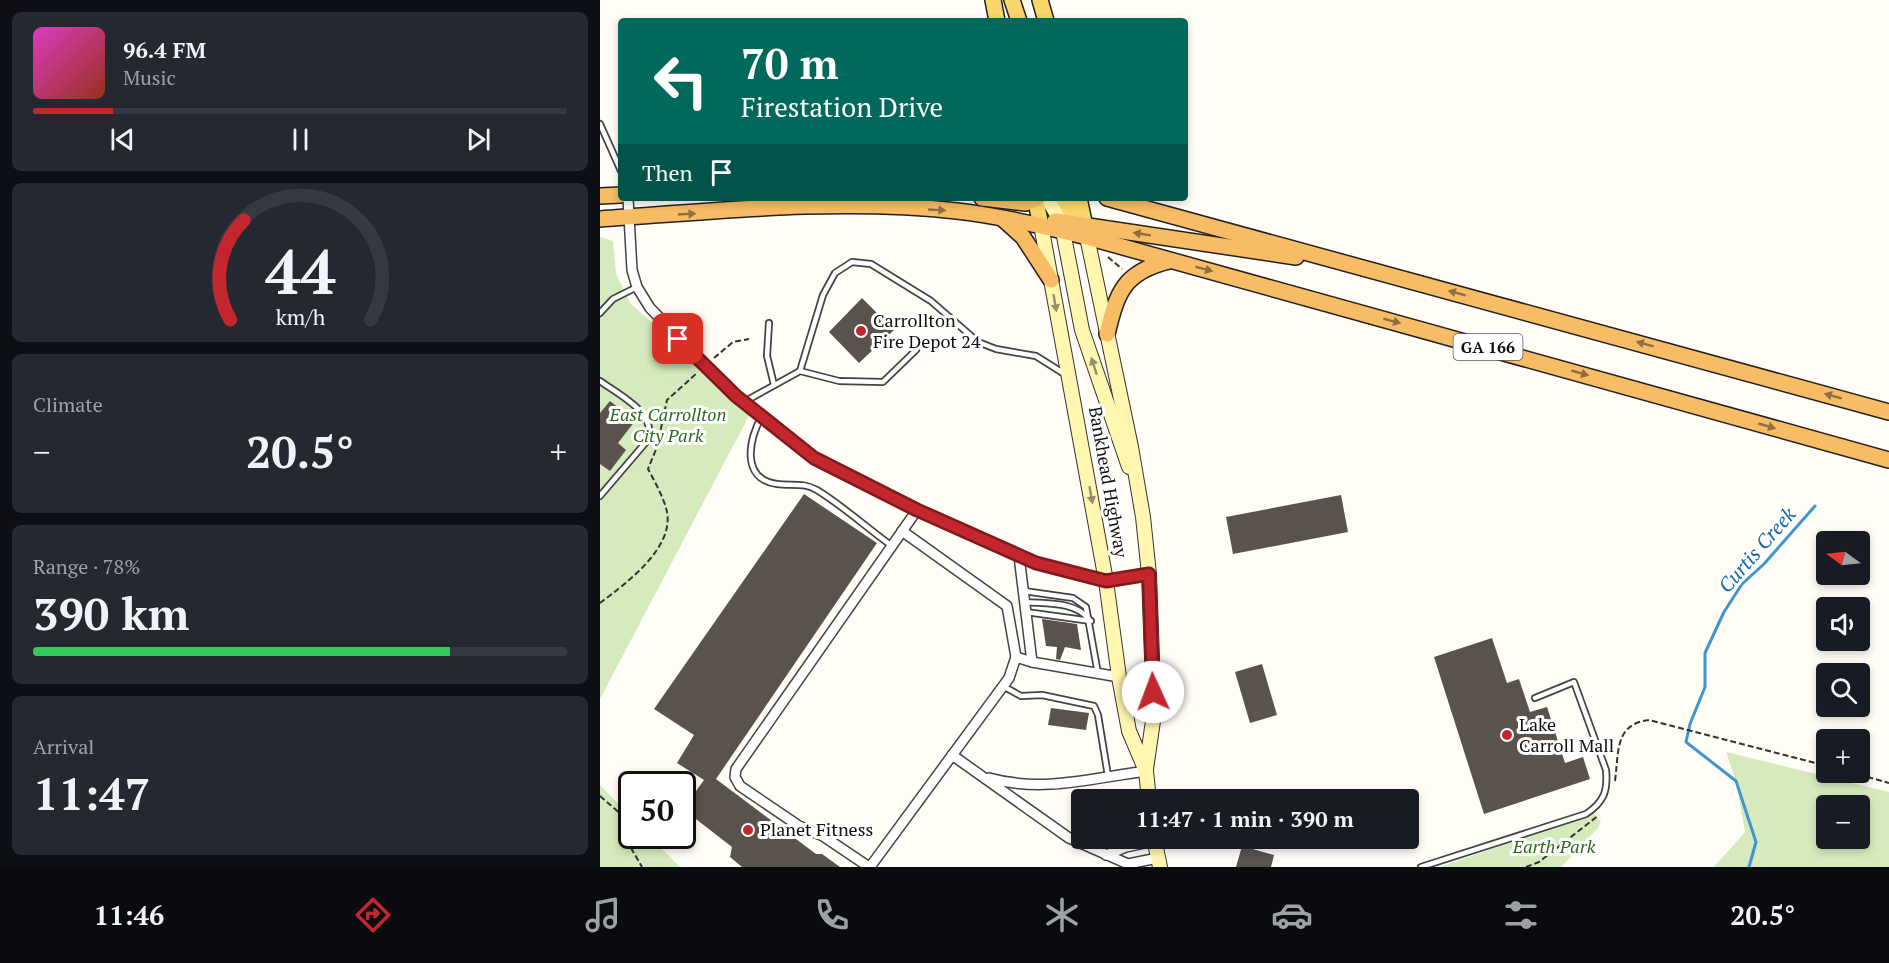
<!DOCTYPE html>
<html lang="en">
<head>
<meta charset="utf-8">
<style>
	:root { --surface:#171b24; --page:#242831; --text:#f1f3f6; --muted:#9ea1a6; --line:#363941; --accent:#c4262e }
	body { margin:0; font-family:"PT Serif",serif; background:var(--page); color:var(--text); height:100vh; display:flex; flex-direction:column; font-size:22px; white-space:nowrap }
	* { box-sizing:border-box; margin:0 }
	p { font-size:20px; color:var(--muted) }
	.icon { flex:none; width:33px; height:33px; fill:none; stroke:currentColor; stroke-width:2; stroke-linecap:round; stroke-linejoin:round }
	.map { position:relative; flex:1; overflow:hidden }
	.drawer { display:flex; flex-direction:column; gap:12px; padding:12px; background:#0d0f14; width:600px }
	.drawer>* { flex:none }
	.top-card { position:absolute; left:18px; top:18px; width:570px; height:183px; border-radius:6px; box-shadow:0 3px 9px #0003; background:#00695c; color:#fff; overflow:hidden }
	.needle { width:39px; rotate:285deg }
	.controls { position:absolute; left:1216px; top:531px; display:grid; gap:12px }
	.controls a { display:grid; place-items:center; width:54px; height:54px; border-radius:6px; background:var(--surface); box-shadow:0 3px 9px #0003; font-size:30px }
	.speed { position:absolute; left:18px; top:771px; display:flex; gap:12px; font-size:30px; font-weight:700; text-align:center }
	.speed>* { display:grid; place-content:center; width:78px; height:78px; border-radius:50%; background:var(--surface); box-shadow:0 3px 9px #0003; line-height:1 }
	.speed .limit { border:3px solid #111; border-radius:9px; background:#fff; color:#111 }
	.pin { position:absolute; display:grid; place-items:center; width:51px; height:51px; color:#fff; margin:-26px; border-radius:12px; box-shadow:0 3px 9px #0006 }
	.me { position:absolute; width:66px; margin:-33px; rotate:358deg; stroke-linejoin:round; filter:drop-shadow(0 0 4px #0008) }
	.turn { display:flex; align-items:center; gap:21px; height:126px; padding:0 24px; font-size:27px }
	.turn .icon { width:78px; height:78px; stroke-width:2.5 }
	.turn b { display:block; font-size:42px; line-height:51px }
	.then { display:flex; align-items:center; height:57px; padding:0 24px; background:#0003; gap:12px; font-size:22px }
	.big { font-size:45px; font-weight:700; line-height:1.1 }
	.drawer .tile { flex:1; display:flex; flex-direction:column; justify-content:center; gap:9px; min-width:0; padding:0 21px; border-radius:9px; background:var(--page) }
	.drawer .dial { align-items:center; gap:0 }
	.dial svg { height:156px; overflow:visible; fill:none; stroke:var(--line); stroke-width:7; stroke-linecap:round; text-anchor:middle }
	.dial text { fill:var(--text); stroke:none }
	.song { display:flex; align-items:center; gap:18px }
	.cover { width:72px; height:72px; border-radius:9px; background:linear-gradient(135deg,hsl(310 70% 55%),hsl(10 70% 35%)) }
	.played { height:6px; border-radius:3px; background:linear-gradient(90deg,var(--accent) 15%,var(--line) 15%) }
	.keys { display:flex; justify-content:space-around; direction:ltr }
	.heat { display:flex; justify-content:space-between; align-items:center; font-size:33px; direction:ltr }
	.charge { height:9px; border-radius:4px; background:linear-gradient(90deg,#34c759 78%,var(--line) 0) }
	.trip { position:absolute; left:471px; top:789px; width:348px; height:60px; border-radius:6px; background:var(--surface); box-shadow:0 3px 9px #0003; font-weight:700; line-height:60px; text-align:center }
	.dock { display:flex; height:96px; justify-content:space-around; align-items:center; background:#090b0e; color:var(--muted) }
	.dock .icon { width:42px; height:42px }
	.dock .on { color:var(--accent) }
	.dock b { font-size:27px; color:var(--text) }
	main { display:flex; flex:1; min-height:0 }
	.map>svg:first-child { display:block }
	.green { fill:#d5ebbd; fill-rule:evenodd }
	.lines { fill:none; stroke-linecap:round; stroke-linejoin:round }
	.stream { stroke:#3f96cf; stroke-width:3 }
	.building { fill:#5a524d }
	.service-casing { stroke:#444; stroke-width:8 }
	.minor-casing { stroke:#444; stroke-width:12 }
	.secondary-casing { stroke:#333; stroke-width:16 }
	.primary-casing { stroke:#222; stroke-width:18 }
	.trunk-casing { stroke:#222; stroke-width:18 }
	.path { stroke:#333; stroke-width:2; stroke-dasharray:6 3; stroke-linecap:butt }
	.service { stroke:#fff; stroke-width:4.5 }
	.minor { stroke:#fff; stroke-width:9 }
	.secondary { stroke:#fff6b0; stroke-width:14 }
	.primary { stroke:#f9d66b; stroke-width:15 }
	.trunk { stroke:#f7bc64; stroke-width:15 }
	.oneway { fill:#906f3f }
	.oneway2 { fill:#948f68 }
	.route-casing { stroke:#7f191e; stroke-width:15 }
	.route { stroke:#c4262e; stroke-width:10 }
	.poi-dot { fill:#c4262e; stroke:#fff; stroke-width:2 }
	.labels { text-anchor:middle; stroke-width:6; stroke-linejoin:round; paint-order:stroke }
	.shield { fill:#fff; stroke:#585858; stroke-width:1.5 }
	.shield-label { font-size:16px; font-weight:bold; fill:#111 }
	.poi-label { font-size:18px; fill:#111; stroke:#fff; text-anchor:start }
	.park-label { font-size:18px; font-style:italic; fill:#2f6b1f; stroke:#fff }
	.street-label { font-size:18px; fill:#111; stroke:#fff }
	.water-label { font-size:20px; font-style:italic; fill:#1768a6; stroke:#fff }
</style>
</head>
<body>
<main>
<section class="drawer">
<div class="tile">
<div class="song"><i class="cover"></i><div><b>96.4 FM</b><p>Music</p></div></div>
<div class="played"></div>
<div class="keys"><svg class="icon" aria-label="previous" viewBox="0 0 24 24"><path d="M18 5L8 12l10 7zM5 5v14"/></svg><svg class="icon" aria-label="pause" viewBox="0 0 24 24"><path d="M8 5v14M16 5v14"/></svg><svg class="icon" aria-label="next" viewBox="0 0 24 24"><path d="M6 5l10 7-10 7zM19 5v14"/></svg></div>
</div>
<div class="tile dial"><svg viewBox="0 0 100 80">
<path d="M14 69A42 42 0 1 1 86 69"/>
<path d="M14 69A42 42 0 0 1 21 18" stroke="#c4262e"/>
<text x="50" y="56" font-size="32" font-weight="700">44</text>
<text x="50" y="72" font-size="11">km/h</text>
</svg></div>
<div class="tile"><p>Climate</p>
<div class="heat"><a>−</a><b class="big">20.5°</b><a>+</a></div>
</div>
<div class="tile"><p>Range · 78%</p><b class="big">390 km</b><div class="charge"></div></div>
<div class="tile"><p>Arrival</p><b class="big">11:47</b></div>
</section>
<div class="map">
<svg width="1289" height="867" viewBox="0 0 1289 867">
	<rect width="100%" height="100%" fill="#fffdf5"/>
	<g class="green">
		<path d="M 0,237 L 13,241 L 16,274 L 31,304 L 152,410 L 0,699 Z"/>
		<path d="M 1126,752 L 1289,792 L 1289,867 L 1114,867 L 1145,832 L 1136,781 ZM 1227,806 L 1260,806 L 1260,838 L 1227,838 Z"/>
		<path d="M 0,785 L 31,817 L 32,836 L 49,836 L 80,867 L 0,867 Z"/>
		<path d="M 993,813 L 1001,821 L 998,828 L 961,867 L 840,867 Z"/>
	</g>
	<g class="lines">
		<path class="stream" d="M 1149,867 L 1156,842 L 1136,781 L 1086,742 L 1090,724 L 1105,687 L 1105,653 L 1124,612 L 1142,584 L 1164,564 L 1215,506"/>
	</g>
	<g class="building">
		<path d="M 262,298 L 294,330 L 259,363 L 229,332 Z"/>
		<path d="M 10,401 L 35,421 L 18,443 L 26,450 L 10,471 L 0,464 L 0,413 Z"/>
		<path d="M 204,494 L 277,543 L 116,779 L 216,854 L 222,854 L 240,867 L 142,867 L 130,857 L 132,847 L 83,809 L 104,780 L 77,763 L 94,735 L 54,709 Z"/>
		<path d="M 741,495 L 748,532 L 633,554 L 626,517 Z"/>
		<path d="M 442,619 L 477,624 L 481,650 L 465,647 L 460,660 L 456,659 L 457,647 L 446,646 Z"/>
		<path d="M 892,638 L 907,683 L 919,679 L 930,712 L 947,707 L 965,763 L 983,757 L 990,779 L 884,814 L 834,657 Z"/>
		<path d="M 662,664 L 677,715 L 650,723 L 635,672 Z"/>
		<path d="M 451,708 L 489,713 L 486,730 L 448,725 Z"/>
		<path d="M 642,846 L 674,855 L 671,867 L 636,867 Z"/>
	</g>
	<g class="lines">
		<g class="service-casing">
			<g id="service">
				<path d="M 0,124 L 21,171"/>
				<path d="M 0,313 L 13,299 L 37,287"/>
				<path d="M 169,323 L 167,356 L 174,385"/>
				<path d="M 200,371 L 223,295 L 235,273 L 252,262 L 271,264 L 331,301 L 378,342 L 396,349 L 436,356 L 466,375"/>
				<path d="M 0,381 C 19,395 59,414 47,441 L 0,496"/>
				<path d="M 144,402 L 200,371 L 239,381 L 283,382 L 316,350"/>
				<path d="M 162,416 C 149,438 140,479 177,484 C 191,486 203,482 217,490 C 243,506 267,528 292,546"/>
				<path d="M 424,591 L 473,598 L 486,607 L 498,674"/>
				<path d="M 425,602 C 447,604 474,601 489,619"/>
				<path d="M 426,612 L 491,621"/>
				<path d="M 403,686 L 421,696 L 442,695 L 494,706 L 498,715 L 508,776"/>
				<path d="M 821,867 L 986,814 C 1004,802 1008,791 1006,770 L 974,682 L 935,698"/>
			</g>
		</g>
		<g class="minor-casing">
			<g id="minor">
				<path d="M 28,198 L 32,270 L 37,287 L 50,308 L 136,396 L 214,457 L 317,510 L 436,563 L 506,581 L 549,574"/>
				<path d="M 302,531 L 407,606 L 416,657"/>
				<path d="M 432,662 L 519,677"/>
				<path d="M 352,755 L 469,838 L 528,864 L 558,858"/>
				<path d="M 389,778 C 443,793 492,778 546,771"/>
				<path d="M 506,855 L 526,847 L 554,841"/>
				<path d="M 269,867 L 223,836 L 199,826 L 140,786 L 135,777 L 136,769 L 317,510"/>
				<path d="M 270,867 L 409,678 L 416,657 L 432,662 L 419,556"/>
			</g>
		</g>
		<g class="secondary-casing">
			<g id="secondary">
				<path d="M 447,198 L 461,221 L 482,330 L 529,467"/>
				<path d="M 441,225 L 506,581 L 519,677 L 529,731 L 546,771 L 549,800"/>
				<path d="M 487,237 L 531,447 L 543,517 L 549,574 L 554,714 L 546,769"/>
				<path d="M 554,838 L 560,867"/>
			</g>
		</g>
		<g class="primary-casing">
			<g id="primary">
				<path d="M 393,0 L 397,21"/>
				<path d="M 412,0 L 419,21"/>
				<path d="M 440,0 L 446,21"/>
				<path d="M 435,198 L 441,225"/>
				<path d="M 463,198 L 483,232"/>
				<path d="M 479,198 L 486,231"/>
			</g>
		</g>
		<g class="trunk-casing">
			<g id="trunk">
				<path d="M 0,196 L 21,195"/>
				<path d="M 382,198 L 426,203 L 437,198"/>
				<path d="M 507,198 L 1289,412"/>
				<path d="M 0,219 C 117,211 239,198 357,211 C 401,216 444,226 487,237 L 1289,460"/>
				<path d="M 403,219 L 423,237 L 451,280"/>
				<path d="M 455,221 L 696,257"/>
				<path d="M 507,334 C 517,292 524,272 569,261"/>
			</g>
		</g>
		<g class="path">
			<path d="M 508,257 L 522,269"/>
			<path d="M 114,358 L 133,342 L 149,339"/>
			<path d="M 0,603 C 25,584 74,549 67,512 C 64,498 55,482 48,469 L 57,447 L 67,400 L 98,372"/>
			<path d="M 1250,772 L 1289,783"/>
			<path d="M 1015,781 C 1019,753 1014,724 1049,720 L 1227,766"/>
			<path d="M 0,796 L 22,815 L 31,848 L 42,867"/>
			<path d="M 926,867 L 939,862 L 999,815"/>
		</g>
		<use href="#service" class="service"/>
		<use href="#minor" class="minor"/>
		<use href="#secondary" class="secondary"/>
		<use href="#primary" class="primary"/>
		<use href="#trunk" class="trunk"/>
	</g>
	<defs><path id="oneway-solid" d="M-6-.8H1V-3.2L6.5 0L1 3.2V.8H-6Z" transform="scale(1.5)"/></defs>
	<g class="oneway">
		<use href="#oneway-solid" transform="translate(337 210) rotate(3)"/>
		<use href="#oneway-solid" transform="translate(87 214) rotate(-3)"/>
		<use href="#oneway-solid" transform="translate(542 234) rotate(-171)"/>
		<use href="#oneway-solid" transform="translate(604 269) rotate(15)"/>
		<use href="#oneway-solid" transform="translate(857 293) rotate(-165)"/>
		<use href="#oneway-solid" transform="translate(792 321) rotate(15)"/>
		<use href="#oneway-solid" transform="translate(1045 344) rotate(-165)"/>
		<use href="#oneway-solid" transform="translate(980 373) rotate(16)"/>
		<use href="#oneway-solid" transform="translate(1233 396) rotate(-165)"/>
		<use href="#oneway-solid" transform="translate(1167 426) rotate(16)"/>
	</g>
	<g class="oneway2">
		<use href="#oneway-solid" transform="translate(455 303) rotate(80)"/>
		<use href="#oneway-solid" transform="translate(494 366) rotate(-108)"/>
		<use href="#oneway-solid" transform="translate(491 495) rotate(80)"/>
	</g>
	<g class="lines">
		<g class="route-casing">
			<path id="route" d="M 78,339 L 136,396 L 214,458 L 317,510 L 436,563 L 506,581 L 549,574 L 553,692"/>
		</g>
		<use href="#route" class="route"/>
	</g>
	<g class="poi-dot">
		<circle cx="261" cy="331" r="6"/>
		<circle cx="907" cy="735" r="6"/>
		<circle cx="148" cy="830" r="6"/>
	</g>
	<g class="labels">
		<rect class="shield" x="853.5" y="334" width="69" height="26" rx="4.5"/>
		<g class="shield-label">
			<text x="888" y="353">GA 166</text>
		</g>
		<g class="poi-label">
			<text x="273" y="327">Carrollton<tspan x="273" dy="21">Fire Depot 24</tspan></text>
			<text x="919" y="731">Lake<tspan x="919" dy="21">Carroll Mall</tspan></text>
			<text x="160" y="836">Planet Fitness</text>
		</g>
		<g class="park-label">
			<text x="68" y="421">East Carrollton<tspan x="68" dy="21">City Park</tspan></text>
			<text x="954" y="853">Earth Park</text>
		</g>
		<g class="street-label">
			<text transform="translate(508 482) rotate(80)" y="6">Bankhead Highway</text>
		</g>
		<g class="water-label">
			<text transform="translate(1157 550) rotate(-49)" y="7">Curtis Creek</text>
		</g>
	</g>
</svg>
<div class="controls">
<a><svg class="needle" viewBox="-14 -14 28 28"><path d="M0-13l5 13h-10z" fill="#e53935"/><path d="M0 13l5-13h-10z" fill="#9ea1a6"/></svg></a>
<a><svg class="icon" aria-label="sound" viewBox="0 0 24 24"><path d="M4 9h4l5-4v14l-5-4H4zM17 9q2 3 0 6"/></svg></a>
<a><svg class="icon" aria-label="search" viewBox="0 0 24 24"><circle cx="10" cy="10" r="6"/><path d="M15 15l6 6"/></svg></a>
<a>+</a>
<a>−</a>
</div>
<div class="speed"><div class="limit">50</div></div>
<div class="pin" style="left:78px;top:339px;background:#d93025"><svg class="icon" aria-label="arrive" viewBox="0 0 24 24"><path d="M6 21V4h12l-3 4 3 4H6"/></svg></div>
<svg class="me" style="left:553px;top:692px" viewBox="-20 -20 40 40"><circle r="19" fill="#fff"/><path d="M0-13L10 11 0 6-10 11z" fill="#c4262e"/></svg>
<div class="trip">11:47 · 1 min · 390 m</div>
<div class="top-card">
<div class="turn"><svg class="icon" aria-label="left" viewBox="0 0 24 24"><path d="M17 20v-9H6M10 6l-5 5 5 5"/></svg><div><b>70 m</b>Firestation Drive</div></div>
<div class="then">Then<svg class="icon" aria-label="arrive" viewBox="0 0 24 24"><path d="M6 21V4h12l-3 4 3 4H6"/></svg></div>
</div>
</div>
</main>
<nav class="dock">
<b>11:46</b>
<svg class="icon on" aria-label="directions" viewBox="0 0 24 24"><path d="M12 3l9 9-9 9-9-9zM9 14v-3h6M13 9l2 2-2 2"/></svg>
<svg class="icon" aria-label="music" viewBox="0 0 24 24"><path d="M9 18V5l10-2v13"/><circle cx="6" cy="18" r="3"/><circle cx="16" cy="16" r="3"/></svg>
<svg class="icon" aria-label="phone" viewBox="0 0 24 24"><path d="M5 4h4l2 5-3 2q2 4 5 5l2-3 5 2v4C11 20 4 13 5 4z"/></svg>
<svg class="icon" aria-label="climate" viewBox="0 0 24 24"><path d="M12 3v18M4 7l16 10M4 17L20 7"/></svg>
<svg class="icon" aria-label="car" viewBox="0 0 24 24"><path d="M5 17H2v-5l4-1 3-4h7l3 4 3 1v5h-3M9 17h6M6 11h13"/><circle cx="7" cy="17" r="2"/><circle cx="17" cy="17" r="2"/></svg>
<svg class="icon" aria-label="filters" viewBox="0 0 24 24"><path d="M4 7h16M4 17h16"/><circle cx="9" cy="7" r="2"/><circle cx="15" cy="17" r="2"/></svg>
<b>20.5°</b>
</nav>
</body>
</html>
